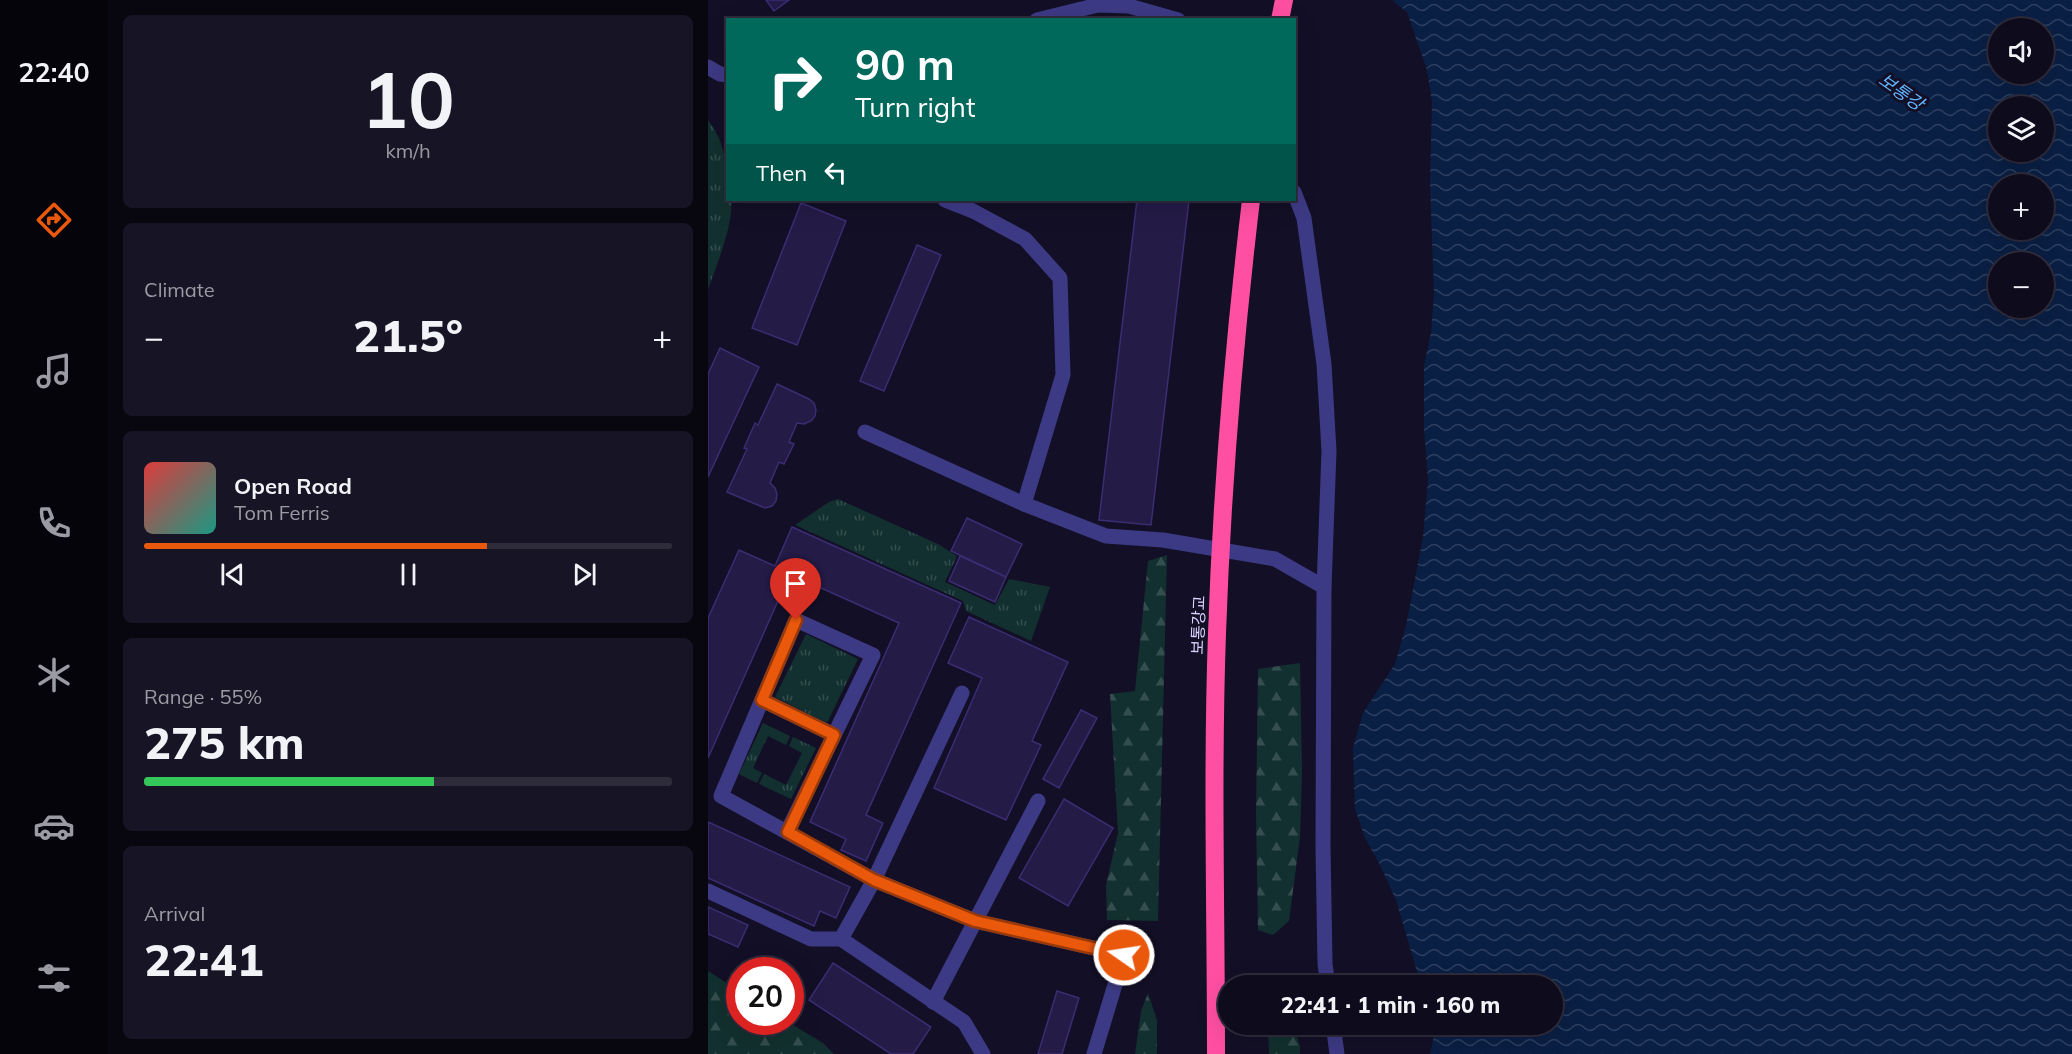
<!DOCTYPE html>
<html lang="en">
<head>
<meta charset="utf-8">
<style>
	:root { --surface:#0e0b1c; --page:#171425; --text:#f1f3f6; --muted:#9b9ba3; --line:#2e2b3b; --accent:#ea580c }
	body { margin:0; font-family:Mulish,"Noto Sans KR",sans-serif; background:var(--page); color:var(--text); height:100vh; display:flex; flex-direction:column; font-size:22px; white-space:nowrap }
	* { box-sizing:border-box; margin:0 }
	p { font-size:20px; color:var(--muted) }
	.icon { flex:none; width:33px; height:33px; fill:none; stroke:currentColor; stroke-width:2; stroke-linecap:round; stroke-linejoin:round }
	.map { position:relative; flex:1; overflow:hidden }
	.side { display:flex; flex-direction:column; gap:15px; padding:15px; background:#08060f; width:600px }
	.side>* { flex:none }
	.top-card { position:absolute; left:18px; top:18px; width:570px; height:183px; border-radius:0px; box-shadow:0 6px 24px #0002,0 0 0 2px var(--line); background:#00695c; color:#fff; overflow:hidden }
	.buttons { position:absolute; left:1280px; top:18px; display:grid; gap:12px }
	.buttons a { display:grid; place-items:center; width:66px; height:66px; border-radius:50%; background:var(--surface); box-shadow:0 6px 24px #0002,0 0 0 2px var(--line); font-size:30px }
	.speed { position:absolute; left:18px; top:957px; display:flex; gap:12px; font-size:30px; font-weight:700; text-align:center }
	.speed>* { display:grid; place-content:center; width:78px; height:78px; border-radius:50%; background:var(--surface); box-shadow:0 6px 24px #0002,0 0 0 2px var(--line); line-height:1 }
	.speed .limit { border:9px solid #d22; background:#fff; color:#111 }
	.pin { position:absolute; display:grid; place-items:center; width:51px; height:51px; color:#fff; margin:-62px -26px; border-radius:50% 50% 50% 0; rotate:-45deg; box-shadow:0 0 6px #0007 }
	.pin .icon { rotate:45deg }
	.me { position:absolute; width:66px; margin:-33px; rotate:283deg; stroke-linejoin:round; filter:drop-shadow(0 0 4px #0008) }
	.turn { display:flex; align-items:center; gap:21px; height:126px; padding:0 30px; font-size:27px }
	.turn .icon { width:78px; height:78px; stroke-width:2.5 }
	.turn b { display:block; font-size:42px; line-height:51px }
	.then { display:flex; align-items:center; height:57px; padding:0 30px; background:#0003; gap:12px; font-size:22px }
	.big { font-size:45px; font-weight:800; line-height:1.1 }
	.side .card { flex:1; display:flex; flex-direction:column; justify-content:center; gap:9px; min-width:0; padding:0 21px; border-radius:9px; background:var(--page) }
	.side .dial { align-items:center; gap:0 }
	.dial b { font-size:78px; line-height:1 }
	.song { display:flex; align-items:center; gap:18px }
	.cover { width:72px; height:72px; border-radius:9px; background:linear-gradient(135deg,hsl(0 70% 55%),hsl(170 70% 35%)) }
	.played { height:6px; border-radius:3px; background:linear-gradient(90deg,var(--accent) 65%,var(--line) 65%) }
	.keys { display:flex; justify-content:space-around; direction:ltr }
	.heat { display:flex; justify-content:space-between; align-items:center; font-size:33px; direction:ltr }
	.charge { height:9px; border-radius:4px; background:linear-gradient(90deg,#34c759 55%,var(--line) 0) }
	.trip { position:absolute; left:510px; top:975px; width:345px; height:60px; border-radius:30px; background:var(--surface); box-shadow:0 6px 24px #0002,0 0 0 2px var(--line); font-weight:800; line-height:60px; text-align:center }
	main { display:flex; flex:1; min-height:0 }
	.menu { display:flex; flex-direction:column; width:108px; justify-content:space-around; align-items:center; background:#06040b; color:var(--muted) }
	.menu .icon { width:42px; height:42px }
	.menu .active { color:var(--accent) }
	.menu b { font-size:27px; color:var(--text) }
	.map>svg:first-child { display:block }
	.grass { fill:url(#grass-tufts) }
	.forest { fill:url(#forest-firs) }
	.water { fill:url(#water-waves); fill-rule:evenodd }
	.building { fill:#241b47; stroke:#3b2d73; stroke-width:1.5 }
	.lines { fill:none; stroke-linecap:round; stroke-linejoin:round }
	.minor { stroke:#3d3a85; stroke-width:15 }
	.highway { stroke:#ff4fa3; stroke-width:18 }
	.highway-bridge { stroke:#ff4fa3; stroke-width:18 }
	.route-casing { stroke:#983908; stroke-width:15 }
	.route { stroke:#ea580c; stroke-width:10 }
	.labels { text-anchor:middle; stroke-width:6; stroke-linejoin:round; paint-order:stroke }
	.street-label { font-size:16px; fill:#d9d4ff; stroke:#130f26 }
	.water-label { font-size:18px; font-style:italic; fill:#62b6ff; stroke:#130f26 }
</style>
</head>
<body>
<main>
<nav class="menu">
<b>22:40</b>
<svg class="icon active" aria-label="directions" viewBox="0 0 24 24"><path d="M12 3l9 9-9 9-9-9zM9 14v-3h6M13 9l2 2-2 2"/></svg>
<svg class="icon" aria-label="music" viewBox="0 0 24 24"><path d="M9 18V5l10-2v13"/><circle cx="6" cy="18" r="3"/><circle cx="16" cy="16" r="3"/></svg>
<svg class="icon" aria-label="phone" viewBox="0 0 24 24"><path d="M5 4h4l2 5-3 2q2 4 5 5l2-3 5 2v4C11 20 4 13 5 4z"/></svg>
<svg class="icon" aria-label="climate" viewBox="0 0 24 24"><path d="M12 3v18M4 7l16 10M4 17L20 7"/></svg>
<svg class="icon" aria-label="car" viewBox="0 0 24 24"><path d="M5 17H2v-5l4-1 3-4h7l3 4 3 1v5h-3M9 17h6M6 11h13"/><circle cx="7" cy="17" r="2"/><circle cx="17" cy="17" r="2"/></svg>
<svg class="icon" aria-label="filters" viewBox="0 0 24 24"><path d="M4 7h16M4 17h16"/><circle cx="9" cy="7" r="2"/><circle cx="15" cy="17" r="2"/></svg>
</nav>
<section class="side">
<div class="card dial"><b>10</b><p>km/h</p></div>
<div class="card"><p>Climate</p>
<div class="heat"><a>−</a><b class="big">21.5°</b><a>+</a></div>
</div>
<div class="card">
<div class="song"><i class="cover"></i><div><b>Open Road</b><p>Tom Ferris</p></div></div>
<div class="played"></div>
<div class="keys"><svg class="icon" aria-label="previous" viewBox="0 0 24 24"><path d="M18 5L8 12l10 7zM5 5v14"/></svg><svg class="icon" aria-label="pause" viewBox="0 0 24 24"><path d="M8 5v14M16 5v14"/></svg><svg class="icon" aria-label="next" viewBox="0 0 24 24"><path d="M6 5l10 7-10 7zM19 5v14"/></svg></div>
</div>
<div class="card"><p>Range · 55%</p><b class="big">275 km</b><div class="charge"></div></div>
<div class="card"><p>Arrival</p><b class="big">22:41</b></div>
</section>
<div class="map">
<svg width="1364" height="1054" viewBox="0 0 1364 1054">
	<defs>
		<pattern id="grass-tufts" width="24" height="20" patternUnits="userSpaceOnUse" patternTransform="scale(1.5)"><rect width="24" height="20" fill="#12302f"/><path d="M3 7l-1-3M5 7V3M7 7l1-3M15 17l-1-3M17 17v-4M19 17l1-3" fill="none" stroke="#344d4e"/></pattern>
		<pattern id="forest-firs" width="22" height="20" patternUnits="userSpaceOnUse" patternTransform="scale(1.5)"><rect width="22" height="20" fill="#12302f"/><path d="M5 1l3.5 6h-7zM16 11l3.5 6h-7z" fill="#344d4e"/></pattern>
		<pattern id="water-waves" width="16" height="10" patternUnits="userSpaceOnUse" patternTransform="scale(1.5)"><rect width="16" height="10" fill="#0a1f44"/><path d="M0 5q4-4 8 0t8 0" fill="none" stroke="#2d3f60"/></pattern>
	</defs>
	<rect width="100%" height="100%" fill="#130f26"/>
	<g class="grass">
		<path d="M 0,120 C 18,142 20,172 20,200 L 23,200 C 26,224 8,266 0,290 Z"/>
		<path d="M 130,499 L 230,544 L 249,556 L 237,582 L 287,605 L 301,579 L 342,587 L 323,641 L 258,611 L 255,601 L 87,525 L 121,502 Z"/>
		<path d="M 98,634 L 150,659 L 119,723 L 67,697 Z"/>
		<path d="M 55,723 L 82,736 L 78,745 L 60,736 L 45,768 L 54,773 L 49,783 L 31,774 Z"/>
		<path d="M 85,737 L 108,748 L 83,799 L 51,784 L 56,774 L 78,785 L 94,753 L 81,746 Z"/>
	</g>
	<g class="forest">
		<path d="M 459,555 L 450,921 L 399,920 L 398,885 L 410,833 L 402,694 L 427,691 L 440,561 Z"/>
		<path d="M 592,663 L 594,772 L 592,837 L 581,921 L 565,935 L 550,930 L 548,815 L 550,669 Z"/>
		<path d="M 0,971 L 31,991 L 32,1022 L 80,1022 L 115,1043 L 126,1054 L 0,1054 Z"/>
		<path d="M 440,993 L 449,1020 L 449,1054 L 427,1054 L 433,1011 Z"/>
		<path d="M 560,1025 L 585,1025 L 592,1046 L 592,1054 L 561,1054 Z"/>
	</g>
	<path class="water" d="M 684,0 L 1364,0 L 1364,1054 L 722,1054 L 725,1040 L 724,1025 L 844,1024 L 844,986 L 713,985 L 688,900 L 672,865 L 657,838 L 647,809 L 645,748 L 655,713 L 687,664 L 698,626 L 715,537 L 720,480 L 716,428 L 716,366 L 723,333 L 726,294 L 722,182 L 724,102 L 719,70 L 699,12 ZM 1290,28 L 1335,28 L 1335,74 L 1290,74 ZM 1290,106 L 1335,106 L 1335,152 L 1290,152 ZM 1290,184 L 1335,184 L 1335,230 L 1290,230 ZM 1290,262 L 1335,262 L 1335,308 L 1290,308 Z"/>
	<g class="building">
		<path d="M 58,0 L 81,0 L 66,11 Z"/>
		<path d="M 429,200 L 481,200 L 443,525 L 391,520 Z"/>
		<path d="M 93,203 L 138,221 L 89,345 L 44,328 Z"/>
		<path d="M 209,245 L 233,255 L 176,391 L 152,381 Z"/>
		<path d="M 12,348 L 51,367 L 0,477 L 0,374 Z"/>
		<path d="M 69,384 L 101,399 L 106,403 L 108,410 L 107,416 L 103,421 L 96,424 L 89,423 L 81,442 L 86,444 L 76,464 L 71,462 L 62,483 L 67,488 L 69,494 L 68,501 L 64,506 L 57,508 L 19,492 L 39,449 L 36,448 L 47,423 L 50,425 Z"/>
		<path d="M 259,518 L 314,544 L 298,577 L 243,551 Z"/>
		<path d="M 84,527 L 253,603 L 158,815 L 175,823 L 158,861 L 133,850 L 138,839 L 102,822 L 191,623 L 82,574 L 0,758 L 0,618 L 31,550 L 67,566 Z"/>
		<path d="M 252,556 L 298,577 L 287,602 L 241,581 Z"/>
		<path d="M 261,617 L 360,662 L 324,741 L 333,745 L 298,820 L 226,788 L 274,678 L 240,663 Z"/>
		<path d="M 373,710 L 389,718 L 351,788 L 335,779 Z"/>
		<path d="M 356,799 L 405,828 L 360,906 L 311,878 Z"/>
		<path d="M 0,822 L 142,887 L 128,918 L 112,911 L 106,926 L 0,878 Z"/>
		<path d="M 0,907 L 40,925 L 30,947 L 0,934 Z"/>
		<path d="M 125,963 L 223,1027 L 205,1054 L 183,1054 L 101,1000 Z"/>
		<path d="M 349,991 L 371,998 L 354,1054 L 330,1054 Z"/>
	</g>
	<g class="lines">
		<g class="minor">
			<path d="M 329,20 L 390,5 L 421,6 L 470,20"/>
			<path d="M 0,67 L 12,74 L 20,75"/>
			<path d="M 586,192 L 596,218 L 616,364 L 621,451 L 616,587 L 615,846 L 617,964 L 620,986"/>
			<path d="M 237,200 L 265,211 L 317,239 L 352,278 L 355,375 L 316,504"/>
			<path d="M 157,432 L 316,504 L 398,536 L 455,540 L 567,559 L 616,587"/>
			<path d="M 54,700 L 126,735"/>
			<path d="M 79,832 L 165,655 L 88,620 L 13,796 L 166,880 L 267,921 L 416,955 L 386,1054"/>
			<path d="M 0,891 L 103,939 L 133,939 L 256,1022 L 275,1054"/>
			<path d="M 133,939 L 166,880 L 254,693"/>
			<path d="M 225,1002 L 330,801"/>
			<path d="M 625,1024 L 629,1054"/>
		</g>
		<path class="highway" d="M 572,20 L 576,0"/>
		<path class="highway-bridge" d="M 508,1054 C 508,914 504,773 509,633 C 514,488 526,343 543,200"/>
	</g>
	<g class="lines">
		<g class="route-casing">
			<path id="route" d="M 88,620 L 54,700 L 126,735 L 80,832 L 166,880 L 267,921 L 416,955"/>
		</g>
		<use href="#route" class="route"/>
	</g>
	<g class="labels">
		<g class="street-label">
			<text transform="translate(490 625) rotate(-88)" y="6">보통강교</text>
		</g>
		<g class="water-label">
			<text transform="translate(1193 92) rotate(35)" y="6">보통강</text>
		</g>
	</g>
</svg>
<div class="buttons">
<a><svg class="icon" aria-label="sound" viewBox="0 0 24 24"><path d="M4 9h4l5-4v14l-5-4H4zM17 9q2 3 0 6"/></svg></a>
<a><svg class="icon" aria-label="layers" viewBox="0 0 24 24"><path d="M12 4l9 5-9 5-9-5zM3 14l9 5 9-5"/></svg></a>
<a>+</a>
<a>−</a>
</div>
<div class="speed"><div class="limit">20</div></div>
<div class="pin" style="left:88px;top:620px;background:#d93025"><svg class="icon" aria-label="arrive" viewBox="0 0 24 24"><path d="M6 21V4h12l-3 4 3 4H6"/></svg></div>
<svg class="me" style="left:416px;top:955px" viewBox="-20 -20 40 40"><circle r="17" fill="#ea580c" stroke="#fff" stroke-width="3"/><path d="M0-11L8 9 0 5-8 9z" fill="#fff"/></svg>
<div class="trip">22:41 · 1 min · 160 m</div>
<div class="top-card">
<div class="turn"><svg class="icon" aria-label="right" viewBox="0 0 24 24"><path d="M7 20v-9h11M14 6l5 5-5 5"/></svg><div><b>90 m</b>Turn right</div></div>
<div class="then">Then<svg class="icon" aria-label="left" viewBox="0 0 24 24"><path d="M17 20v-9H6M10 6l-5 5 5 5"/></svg></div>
</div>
</div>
</main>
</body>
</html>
